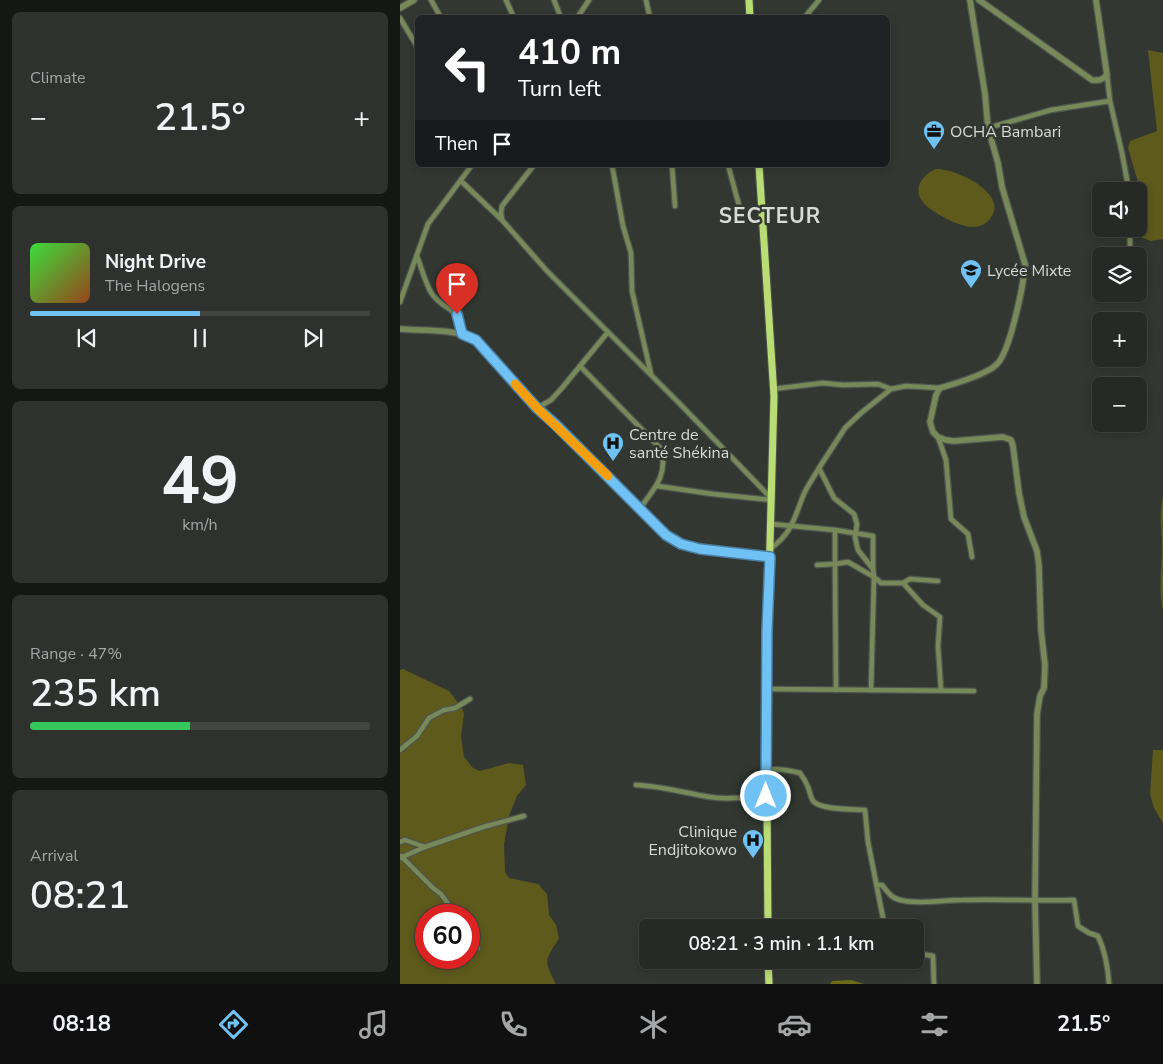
<!DOCTYPE html>
<html lang="en">
<head>
<meta charset="utf-8">
<style>
	:root { --surface:#262925; --page:#2e312d; --text:#f1f3f6; --muted:#a4a6a7; --line:#424542; --accent:#70c1f4 }
	body { margin:0; font-family:"Nunito Sans",sans-serif; background:var(--page); color:var(--text); height:100vh; display:flex; flex-direction:column; font-size:19px; white-space:nowrap }
	* { box-sizing:border-box; margin:0 }
	p { font-size:16px; color:var(--muted) }
	.icon { flex:none; width:28px; height:28px; fill:none; stroke:currentColor; stroke-width:2; stroke-linecap:round; stroke-linejoin:round }
	.map { position:relative; flex:1; overflow:hidden }
	.details { display:flex; flex-direction:column; gap:12px; padding:12px; background:#151714; width:400px }
	.details>* { flex:none }
	.banner { position:absolute; left:15px; top:15px; width:475px; height:152px; border-radius:8px; box-shadow:0 2px 8px #0003,0 0 0 1px var(--line); background:#202124; color:#fff; overflow:hidden }
	.fabs { position:absolute; left:692px; top:182px; display:grid; gap:10px }
	.fabs a { display:grid; place-items:center; width:55px; height:55px; border-radius:8px; background:var(--surface); box-shadow:0 2px 8px #0003,0 0 0 1px var(--line); font-size:25px }
	.speed { position:absolute; left:15px; top:904px; display:flex; gap:10px; font-size:25px; font-weight:700; text-align:center }
	.speed>* { display:grid; place-content:center; width:65px; height:65px; border-radius:50%; background:var(--surface); box-shadow:0 2px 8px #0003,0 0 0 1px var(--line); line-height:1 }
	.speed .limit { border:8px solid #d22; background:#fff; color:#111 }
	.pin { position:absolute; display:grid; place-items:center; width:42px; height:42px; color:#fff; margin:-51px -21px; border-radius:50% 50% 50% 0; rotate:-45deg; box-shadow:0 0 5px #0007 }
	.pin .icon { rotate:45deg }
	.me { position:absolute; width:55px; margin:-28px; rotate:0deg; stroke-linejoin:round; filter:drop-shadow(0 0 4px #0008) }
	.turn { display:flex; align-items:center; gap:18px; height:105px; padding:0 20px; font-size:22px }
	.turn .icon { width:65px; height:65px; stroke-width:2.5 }
	.turn b { display:block; font-size:35px; line-height:42px }
	.then { display:flex; align-items:center; height:48px; padding:0 20px; background:#0003; gap:10px; font-size:19px }
	.big { font-size:38px; font-weight:600; line-height:1.1 }
	.details .card { flex:1; display:flex; flex-direction:column; justify-content:center; gap:8px; min-width:0; padding:0 18px; border-radius:8px; background:var(--page) }
	.details .dial { align-items:center; gap:0 }
	.dial b { font-size:65px; line-height:1 }
	.song { display:flex; align-items:center; gap:15px }
	.cover { width:60px; height:60px; border-radius:8px; background:linear-gradient(135deg,hsl(120 70% 55%),hsl(20 70% 35%)) }
	.played { height:5px; border-radius:2px; background:linear-gradient(90deg,var(--accent) 50%,var(--line) 50%) }
	.keys { display:flex; justify-content:space-around; direction:ltr }
	.heat { display:flex; justify-content:space-between; align-items:center; font-size:28px; direction:ltr }
	.charge { height:8px; border-radius:4px; background:linear-gradient(90deg,#34c759 47%,var(--line) 0) }
	.trip { position:absolute; left:239px; top:919px; width:285px; height:50px; border-radius:8px; background:var(--surface); box-shadow:0 2px 8px #0003,0 0 0 1px var(--line); font-weight:600; line-height:50px; text-align:center }
	.tab-bar { display:flex; height:80px; justify-content:space-around; align-items:center; background:#0f100f; color:var(--muted) }
	.tab-bar .icon { width:35px; height:35px }
	.tab-bar .on { color:var(--accent) }
	.tab-bar b { font-size:22px; color:var(--text) }
	main { display:flex; flex:1; min-height:0 }
	.map>svg:first-child { display:block }
	.green { fill:#5e5a1c; fill-rule:evenodd }
	.forest { fill:#6f6a17 }
	.lines { fill:none; stroke-linecap:round; stroke-linejoin:round }
	.minor-casing { stroke:#50544f; stroke-width:7 }
	.tertiary-casing { stroke:#50544f; stroke-width:8 }
	.primary-casing { stroke:#50544f; stroke-width:9 }
	.minor { stroke:#778959; stroke-width:4.5 }
	.tertiary { stroke:#778959; stroke-width:5.5 }
	.primary { stroke:#b9dc75; stroke-width:7 }
	.route-casing { stroke:#497d9f; stroke-width:12 }
	.route { stroke:#70c1f4; stroke-width:9 }
	.slow { stroke:#f59e0b; stroke-width:9 }
	.labels { text-anchor:middle; stroke-width:5; stroke-linejoin:round; paint-order:stroke }
	.poi-label { font-size:16px; fill:#d7dad7; stroke:#323731; text-anchor:start }
	.district-label { font-size:21px; font-weight:bold; letter-spacing:1px; fill:#d8ded7; stroke:#323731 }
</style>
</head>
<body>
<main>
<section class="details">
<div class="card"><p>Climate</p>
<div class="heat"><a>−</a><b class="big">21.5°</b><a>+</a></div>
</div>
<div class="card">
<div class="song"><i class="cover"></i><div><b>Night Drive</b><p>The Halogens</p></div></div>
<div class="played"></div>
<div class="keys"><svg class="icon" aria-label="previous" viewBox="0 0 24 24"><path d="M18 5L8 12l10 7zM5 5v14"/></svg><svg class="icon" aria-label="pause" viewBox="0 0 24 24"><path d="M8 5v14M16 5v14"/></svg><svg class="icon" aria-label="next" viewBox="0 0 24 24"><path d="M6 5l10 7-10 7zM19 5v14"/></svg></div>
</div>
<div class="card dial"><b>49</b><p>km/h</p></div>
<div class="card"><p>Range · 47%</p><b class="big">235 km</b><div class="charge"></div></div>
<div class="card"><p>Arrival</p><b class="big">08:21</b></div>
</section>
<div class="map">
<svg width="763" height="984" viewBox="0 0 763 984">
	<rect width="100%" height="100%" fill="#323731"/>
	<g class="green">
		<path d="M 748,50 L 763,53 L 763,239 L 751,241 L 741,237 L 736,229 L 739,229 L 738,182 L 728,148 L 730,141 L 757,131 Z"/>
		<path d="M 536,169 C 555,168 611,194 590,219 C 586,224 580,227 573,227 C 562,228 530,212 523,202 C 512,189 523,174 536,169 Z"/>
		<path d="M 763,496 L 763,611 C 758,590 762,566 762,544 C 761,525 759,515 763,496 Z"/>
		<path d="M 3,669 L 49,691 L 62,708 L 64,714 L 61,736 L 64,757 L 73,768 L 80,771 L 109,763 L 123,765 L 126,785 L 117,796 L 109,816 L 104,844 L 105,872 L 109,878 L 138,884 L 147,894 L 149,915 L 156,925 L 159,938 C 145,961 143,959 156,984 L 0,984 L 0,670 ZM 26,915 L 69,915 L 69,958 L 26,958 Z"/>
		<path d="M 753,750 L 763,750 L 763,823 L 754,808 L 750,794 Z"/>
	</g>
	<path class="forest" d="M 451,980 L 464,984 L 430,984 L 432,981 Z"/>
	<g class="lines">
		<g class="minor-casing">
			<g id="minor">
				<path d="M 31,0 L 41,18"/>
				<path d="M 106,0 L 114,18"/>
				<path d="M 154,0 L 161,18"/>
				<path d="M 246,0 L 250,18"/>
				<path d="M 0,18 L 18,48"/>
				<path d="M 177,18 L 189,0"/>
				<path d="M 404,18 L 419,0"/>
				<path d="M 707,75 L 710,101 L 722,153 L 729,191"/>
				<path d="M 588,128 L 651,110 L 710,101"/>
				<path d="M 212,165 L 223,226 L 231,253 L 232,291 L 251,374"/>
				<path d="M 272,165 L 275,206"/>
				<path d="M 328,165 L 340,209"/>
				<path d="M 61,181 L 102,220 L 147,271 L 281,405 L 371,498"/>
				<path d="M 102,219 L 101,213 L 102,206 L 134,165"/>
				<path d="M 730,229 L 730,256"/>
				<path d="M 17,256 C 22,269 25,283 32,294 C 45,312 60,306 62,334"/>
				<path d="M 0,302 L 28,224 L 72,165"/>
				<path d="M 180,366 L 261,449 C 268,475 255,488 240,508"/>
				<path d="M 540,388 L 506,386 L 491,389 L 461,413 L 445,428 L 419,468 L 434,498 L 454,514 L 457,524 L 455,537 L 458,550 L 473,569 L 474,577 L 481,583 L 503,583 L 523,605 L 540,617 L 538,646 L 541,690"/>
				<path d="M 373,389 L 423,383 L 443,385 L 478,384 L 491,389"/>
				<path d="M 137,408 L 151,400 L 162,388 L 208,332"/>
				<path d="M 538,437 L 546,460 L 551,519 L 568,534 L 572,557"/>
				<path d="M 257,486 L 313,494 L 371,500"/>
				<path d="M 371,524 L 435,530 L 473,536 L 473,569"/>
				<path d="M 370,549 C 392,533 394,519 403,496 C 407,486 414,477 419,468"/>
				<path d="M 417,565 L 435,564 L 435,530"/>
				<path d="M 503,583 L 510,579 L 538,581"/>
				<path d="M 366,689 L 574,691"/>
				<path d="M 436,690 L 435,564 L 448,562 L 474,577 L 471,690"/>
				<path d="M 0,750 L 17,736 L 29,718 L 44,710 L 55,708 L 70,699"/>
				<path d="M 365,770 C 378,768 388,770 400,773 C 403,777 406,782 408,787 C 410,791 410,798 414,802 C 423,810 453,809 465,810 L 468,842 L 485,928"/>
				<path d="M 236,785 C 261,786 285,793 310,797 C 328,800 347,797 366,795"/>
				<path d="M 0,842 L 5,840 L 25,847"/>
				<path d="M 1,856 L 33,888 L 41,894 L 56,915"/>
				<path d="M 0,858 L 25,847 L 83,827 L 124,816"/>
				<path d="M 477,885 L 482,885 C 490,895 492,899 505,901 C 524,904 544,900 563,900 C 600,899 637,901 674,900 L 678,926 L 689,933 L 698,936 C 705,951 708,967 709,984"/>
				<path d="M 69,932 L 75,947 L 78,948"/>
				<path d="M 515,953 L 533,956 L 534,984"/>
			</g>
		</g>
		<g class="tertiary-casing">
			<g id="tertiary">
				<path d="M 570,0 L 585,94 L 588,128 L 598,163 L 602,187 L 625,264 C 624,283 610,352 597,364 C 588,374 554,384 540,388 L 536,395 L 530,422 L 533,432 L 538,437 L 546,440 L 554,441 L 603,437 L 611,440 L 613,446 L 619,493 L 624,517 L 637,551 L 639,566 L 641,630 L 645,665 L 644,688 L 640,696 L 637,714 L 635,901 L 637,984"/>
				<path d="M 579,0 L 692,80 C 699,81 702,80 707,75 L 696,0"/>
				<path d="M 0,8 L 14,0"/>
				<path d="M 0,329 C 25,331 53,328 76,340 L 137,408 L 155,424 L 254,524 L 266,535 L 281,545 L 300,549 L 370,557"/>
			</g>
		</g>
		<g class="primary-casing">
			<g id="primary">
				<path d="M 349,0 L 350,18"/>
				<path d="M 359,165 L 374,396 L 366,689 L 368,928"/>
				<path d="M 368,960 L 369,984"/>
			</g>
		</g>
		<use href="#minor" class="minor"/>
		<use href="#tertiary" class="tertiary"/>
		<use href="#primary" class="primary"/>
	</g>
	<g class="lines">
		<g class="route-casing">
			<path id="route" d="M 57,314 L 62,334 L 76,340 L 137,408 L 155,424 L 266,535 L 281,544 L 300,549 L 370,557 L 367,631 L 366,796"/>
		</g>
		<use href="#route" class="route"/>
		<path class="slow" d="M 115,384 L 137,408 L 208,476"/>
	</g>
	<defs>
		<g id="office-pin" transform="scale(1.125)"><path d="M0 17L-7.5 6A9.5 9.5 0 1 1 7.5 6Z" fill="#70c1f4" stroke="#323731"/><path d="M-6-3h4V-5.5h4V-3h4V5H-6ZM-1-4.5V-3h2v-1.5ZM-6 0V1H6V0Z" fill="#111"/></g>
		<g id="school-pin" transform="scale(1.125)"><path d="M0 17L-7.5 6A9.5 9.5 0 1 1 7.5 6Z" fill="#70c1f4" stroke="#323731"/><path d="M0-5L7-2L0 1L-7-2ZM-4 1L0 2.5L4 1V4Q0 6-4 4Z" fill="#111"/></g>
		<g id="hospital-pin" transform="scale(1.125)"><path d="M0 17L-7.5 6A9.5 9.5 0 1 1 7.5 6Z" fill="#70c1f4" stroke="#323731"/><path d="M-5-5h3v3.5h4V-5h3V5h-3V1.5h-4V5h-3Z" fill="#111"/></g>
	</defs>
	<g fill-rule="evenodd">
		<use href="#office-pin" x="534" y="131"/>
		<use href="#school-pin" x="571" y="270"/>
		<use href="#hospital-pin" x="213" y="443"/>
		<use href="#hospital-pin" x="353" y="840"/>
	</g>
	<g class="labels">
		<g class="poi-label">
			<text x="550" y="137">OCHA Bambari</text>
			<text x="587" y="276">Lycée Mixte</text>
			<text x="229" y="440">Centre de<tspan x="229" dy="18">santé Shékina</tspan></text>
			<text x="337" y="837" text-anchor="end">Clinique<tspan x="337" dy="18">Endjitokowo</tspan></text>
		</g>
		<g class="district-label">
			<text x="370" y="223">SECTEUR</text>
		</g>
	</g>
</svg>
<div class="fabs">
<a><svg class="icon" aria-label="sound" viewBox="0 0 24 24"><path d="M4 9h4l5-4v14l-5-4H4zM17 9q2 3 0 6"/></svg></a>
<a><svg class="icon" aria-label="layers" viewBox="0 0 24 24"><path d="M12 4l9 5-9 5-9-5zM3 14l9 5 9-5"/></svg></a>
<a>+</a>
<a>−</a>
</div>
<div class="speed"><div class="limit">60</div></div>
<div class="pin" style="left:57px;top:314px;background:#d93025"><svg class="icon" aria-label="arrive" viewBox="0 0 24 24"><path d="M6 21V4h12l-3 4 3 4H6"/></svg></div>
<svg class="me" style="left:366px;top:796px" viewBox="-20 -20 40 40"><circle r="17" fill="#70c1f4" stroke="#fff" stroke-width="3"/><path d="M0-11L8 9 0 5-8 9z" fill="#fff"/></svg>
<div class="trip">08:21 · 3 min · 1.1 km</div>
<div class="banner">
<div class="turn"><svg class="icon" aria-label="left" viewBox="0 0 24 24"><path d="M17 20v-9H6M10 6l-5 5 5 5"/></svg><div><b>410 m</b>Turn left</div></div>
<div class="then">Then<svg class="icon" aria-label="arrive" viewBox="0 0 24 24"><path d="M6 21V4h12l-3 4 3 4H6"/></svg></div>
</div>
</div>
</main>
<nav class="tab-bar">
<b>08:18</b>
<svg class="icon on" aria-label="directions" viewBox="0 0 24 24"><path d="M12 3l9 9-9 9-9-9zM9 14v-3h6M13 9l2 2-2 2"/></svg>
<svg class="icon" aria-label="music" viewBox="0 0 24 24"><path d="M9 18V5l10-2v13"/><circle cx="6" cy="18" r="3"/><circle cx="16" cy="16" r="3"/></svg>
<svg class="icon" aria-label="phone" viewBox="0 0 24 24"><path d="M5 4h4l2 5-3 2q2 4 5 5l2-3 5 2v4C11 20 4 13 5 4z"/></svg>
<svg class="icon" aria-label="climate" viewBox="0 0 24 24"><path d="M12 3v18M4 7l16 10M4 17L20 7"/></svg>
<svg class="icon" aria-label="car" viewBox="0 0 24 24"><path d="M5 17H2v-5l4-1 3-4h7l3 4 3 1v5h-3M9 17h6M6 11h13"/><circle cx="7" cy="17" r="2"/><circle cx="17" cy="17" r="2"/></svg>
<svg class="icon" aria-label="filters" viewBox="0 0 24 24"><path d="M4 7h16M4 17h16"/><circle cx="9" cy="7" r="2"/><circle cx="15" cy="17" r="2"/></svg>
<b>21.5°</b>
</nav>
</body>
</html>
